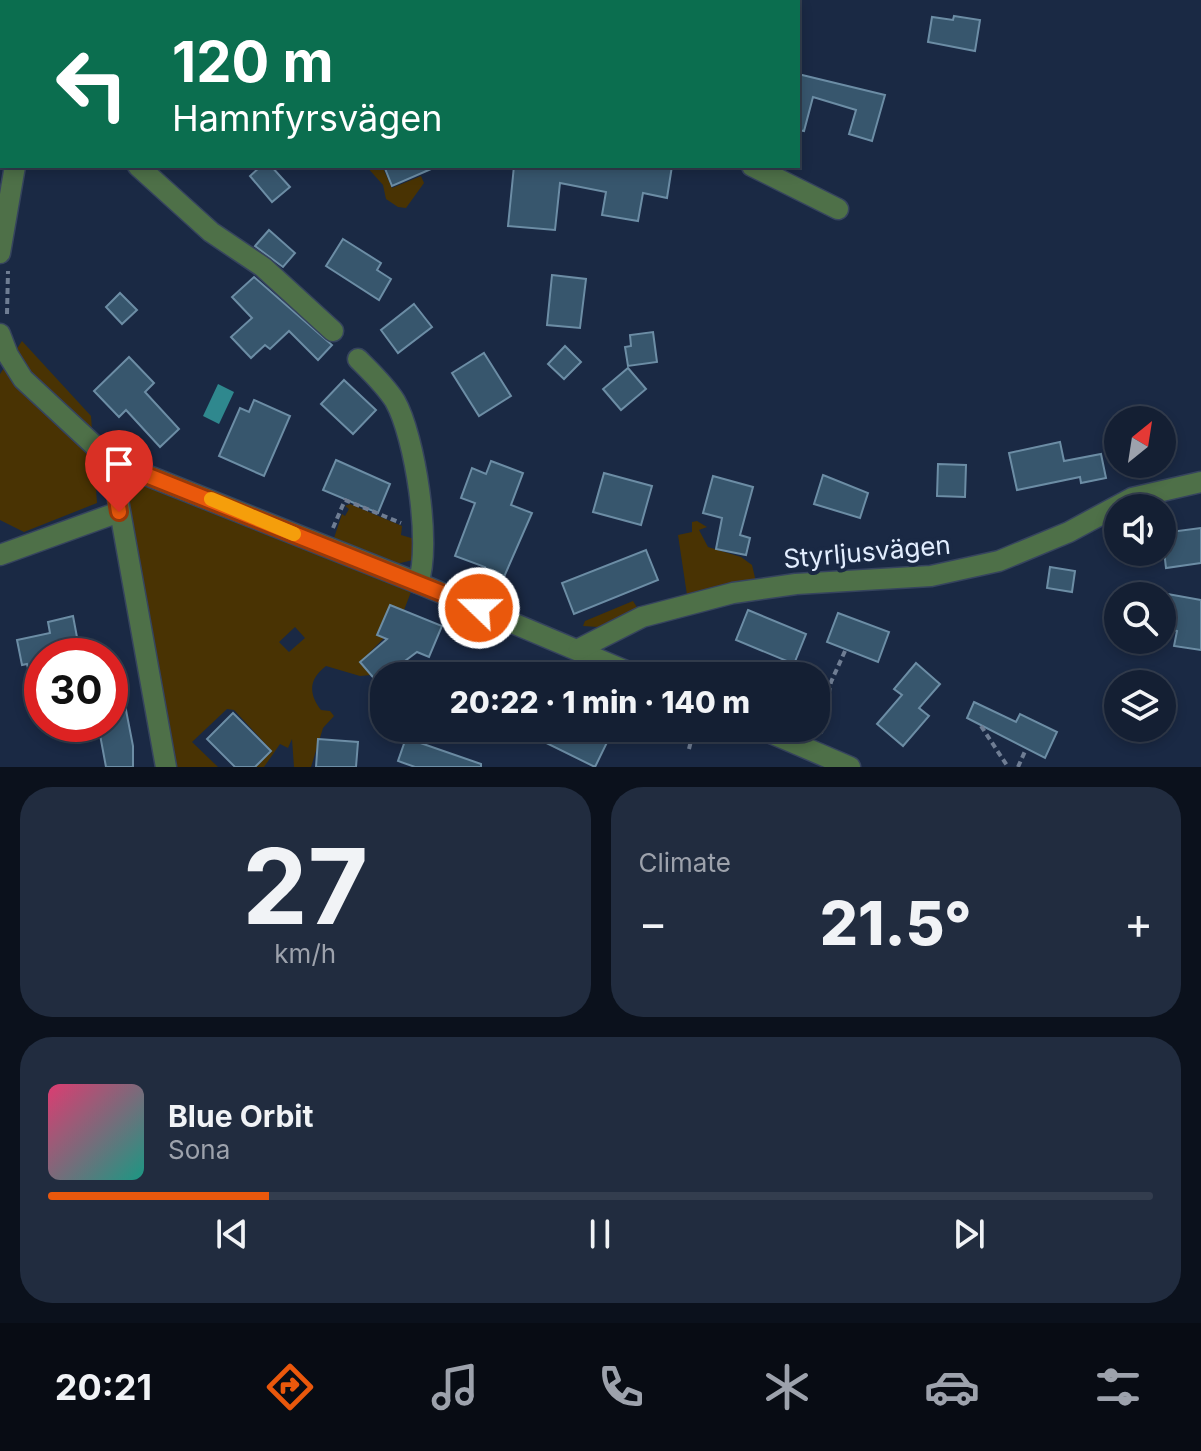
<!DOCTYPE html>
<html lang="en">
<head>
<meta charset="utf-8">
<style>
	:root { --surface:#141f33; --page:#212c3f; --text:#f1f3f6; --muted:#9da2ac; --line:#333d4e; --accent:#ea580c }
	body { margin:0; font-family:Inter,sans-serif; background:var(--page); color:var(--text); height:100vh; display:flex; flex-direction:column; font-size:30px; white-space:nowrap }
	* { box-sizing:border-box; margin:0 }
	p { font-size:26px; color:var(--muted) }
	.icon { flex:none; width:44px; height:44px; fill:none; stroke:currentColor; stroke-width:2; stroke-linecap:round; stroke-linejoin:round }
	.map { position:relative; height:767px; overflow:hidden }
	.drawer { display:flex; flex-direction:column; gap:20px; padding:20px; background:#0b111c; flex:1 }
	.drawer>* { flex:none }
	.guide { position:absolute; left:0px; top:0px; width:800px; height:168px; box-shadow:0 4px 12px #0003,0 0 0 2px var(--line); background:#0b6e4f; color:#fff; overflow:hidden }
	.needle { width:52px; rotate:30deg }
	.tools { position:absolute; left:1104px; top:406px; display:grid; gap:16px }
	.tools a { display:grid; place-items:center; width:72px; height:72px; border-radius:50%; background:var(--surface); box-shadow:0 4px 12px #0003,0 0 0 2px var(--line); font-size:40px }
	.speed { position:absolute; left:24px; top:638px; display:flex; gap:16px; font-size:40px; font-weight:700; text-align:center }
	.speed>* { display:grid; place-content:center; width:104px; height:104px; border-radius:50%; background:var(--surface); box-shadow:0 4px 12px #0003,0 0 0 2px var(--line); line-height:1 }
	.speed .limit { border:12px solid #d22; background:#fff; color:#111 }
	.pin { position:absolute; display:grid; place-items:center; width:68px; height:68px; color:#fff; margin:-82px -34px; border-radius:50% 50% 50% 0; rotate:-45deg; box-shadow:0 0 8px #0007 }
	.pin .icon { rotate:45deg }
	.me { position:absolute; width:88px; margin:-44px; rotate:292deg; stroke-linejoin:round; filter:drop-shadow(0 0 6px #0008) }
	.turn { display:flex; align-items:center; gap:28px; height:168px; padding:0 40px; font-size:36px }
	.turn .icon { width:104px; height:104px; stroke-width:2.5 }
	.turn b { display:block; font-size:56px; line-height:68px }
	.big { font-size:60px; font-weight:800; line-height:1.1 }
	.drawer .tile { flex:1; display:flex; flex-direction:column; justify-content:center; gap:12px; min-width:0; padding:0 28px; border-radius:32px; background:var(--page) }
	.drawer .dial { align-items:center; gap:0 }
	.dial b { font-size:104px; line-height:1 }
	.song { display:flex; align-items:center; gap:24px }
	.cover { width:96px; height:96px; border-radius:12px; background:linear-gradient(135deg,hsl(340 70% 55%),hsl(170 70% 35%)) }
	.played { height:8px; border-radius:4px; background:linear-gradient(90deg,var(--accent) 20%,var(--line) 20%) }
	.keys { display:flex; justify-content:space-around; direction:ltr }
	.heat { display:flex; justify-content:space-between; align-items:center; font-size:44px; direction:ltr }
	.drawer .tiles { flex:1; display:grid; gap:20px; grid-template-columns:1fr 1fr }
	.tile:last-child { grid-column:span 2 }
	.trip { position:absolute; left:370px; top:662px; width:460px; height:80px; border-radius:32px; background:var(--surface); box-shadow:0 4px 12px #0003,0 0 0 2px var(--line); font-weight:800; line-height:80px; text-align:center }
	.menu { display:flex; height:128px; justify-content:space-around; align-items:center; background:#080c14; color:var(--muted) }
	.menu .icon { width:56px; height:56px }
	.menu .active { color:var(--accent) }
	.menu b { font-size:36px; color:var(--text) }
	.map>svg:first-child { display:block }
	.green { fill:#493303; fill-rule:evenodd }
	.water { fill:#2f888e }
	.building { fill:#37566d; stroke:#6c8da5; stroke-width:2 }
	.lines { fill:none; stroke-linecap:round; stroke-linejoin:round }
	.street-casing { stroke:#36445e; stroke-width:23 }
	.path { stroke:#6f7d93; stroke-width:4; stroke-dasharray:6 4; stroke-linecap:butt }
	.street { stroke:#4e7048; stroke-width:20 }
	.route-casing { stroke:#983908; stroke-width:20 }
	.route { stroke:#ea580c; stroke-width:14 }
	.slow { stroke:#f59e0b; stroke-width:14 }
	.labels { text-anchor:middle; stroke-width:8; stroke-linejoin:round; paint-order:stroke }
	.street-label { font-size:26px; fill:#e2edfe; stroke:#1a2944 }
</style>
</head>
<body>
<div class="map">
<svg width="1201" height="767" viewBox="0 0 1201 767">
	<rect width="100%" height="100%" fill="#1a2944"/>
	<g class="green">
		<path d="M 366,166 L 382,166 L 392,188 L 421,176 L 424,183 L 406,208 L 398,207 L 386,199 L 383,185 Z"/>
		<path d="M 22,341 L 91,416 L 97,503 L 24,532 L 0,520 L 0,374 Z"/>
		<path d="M 132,481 L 411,592 L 404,610 L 390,605 L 377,635 L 384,638 L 361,661 L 371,675 L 360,676 L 326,666 C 309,679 308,693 321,710 L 330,711 L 334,716 L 323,728 L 311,767 L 294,767 L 292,739 L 288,748 L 280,744 L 264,767 L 255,767 L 271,750 L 234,710 L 227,709 L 192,742 L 218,767 L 176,767 L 125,487 ZM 295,627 L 305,638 L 289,652 L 279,642 Z"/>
		<path d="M 350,504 L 402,526 L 401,535 L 418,540 L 413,560 L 396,564 L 334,538 L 342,514 L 345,516 L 349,509 L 345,506 Z"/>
		<path d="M 697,521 L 707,527 L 699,530 L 708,547 L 741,557 L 752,565 L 756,582 L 687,595 L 678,535 L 692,532 L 692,522 Z"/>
		<path d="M 633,601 L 638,609 L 598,627 L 583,626 L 585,621 Z"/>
	</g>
	<g class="water">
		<path d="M 218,384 L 234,392 L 219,424 L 203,416 Z"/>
		<path d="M 74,724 L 89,724 L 92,741 L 77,744 Z"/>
	</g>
	<g class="building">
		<path d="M 954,16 L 980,20 L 975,51 L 928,42 L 932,17 L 953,20 Z"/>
		<path d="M 798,74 L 885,95 L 872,141 L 849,134 L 856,110 L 813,97 L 804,131 L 798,130 Z"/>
		<path d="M 261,166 L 271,166 L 290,187 L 272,202 L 250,176 Z"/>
		<path d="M 384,166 L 438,166 L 392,186 Z"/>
		<path d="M 514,166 L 672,166 L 667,198 L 643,193 L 638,221 L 602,215 L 606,192 L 560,183 L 555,230 L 508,226 Z"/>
		<path d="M 269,230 L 295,253 L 283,267 L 255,246 Z"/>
		<path d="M 343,239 L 381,263 L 377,270 L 391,279 L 379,300 L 326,266 Z"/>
		<path d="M 552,275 L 586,279 L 580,328 L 547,325 Z"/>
		<path d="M 254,277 L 332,345 L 318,360 L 289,331 L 270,349 L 265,345 L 251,358 L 231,337 L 252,318 L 232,297 Z"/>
		<path d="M 120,293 L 137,310 L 122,324 L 106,307 Z"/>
		<path d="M 414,304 L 432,327 L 398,353 L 381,330 Z"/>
		<path d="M 653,332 L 657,362 L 628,366 L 625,347 L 631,346 L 630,335 Z"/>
		<path d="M 565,346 L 581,362 L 564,379 L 548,364 Z"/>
		<path d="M 484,353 L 511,396 L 479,416 L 452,373 Z"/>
		<path d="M 129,357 L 154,383 L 145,392 L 179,429 L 160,447 L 126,410 L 119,417 L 94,391 Z"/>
		<path d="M 628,368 L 646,389 L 621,410 L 603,389 Z"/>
		<path d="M 344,380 L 376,410 L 353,434 L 321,404 Z"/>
		<path d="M 254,400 L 290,416 L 264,476 L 219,456 L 240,408 L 249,412 Z"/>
		<path d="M 1060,442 L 1064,461 L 1101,454 L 1106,478 L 1081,483 L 1080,477 L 1017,490 L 1009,453 Z"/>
		<path d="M 336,460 L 390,484 L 378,513 L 323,490 Z"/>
		<path d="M 491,461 L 523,473 L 511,505 L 532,513 L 500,586 L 481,578 L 485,567 L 455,556 L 475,503 L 461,498 L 472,468 L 486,474 Z"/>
		<path d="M 938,464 L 966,465 L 965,497 L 937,496 Z"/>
		<path d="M 604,473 L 652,486 L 641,525 L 593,512 Z"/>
		<path d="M 823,475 L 868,493 L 860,518 L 814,504 Z"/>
		<path d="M 713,476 L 753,487 L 740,535 L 750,538 L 746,555 L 716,549 L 722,518 L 703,513 Z"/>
		<path d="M 1201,528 L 1201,563 L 1166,568 L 1162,533 Z"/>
		<path d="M 646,550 L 658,580 L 574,614 L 562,583 Z"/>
		<path d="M 1050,567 L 1075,571 L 1072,592 L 1047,588 Z"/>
		<path d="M 1162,593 L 1201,600 L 1201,650 L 1174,646 L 1177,631 L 1162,628 Z"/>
		<path d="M 390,605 L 442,626 L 429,657 L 417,652 L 377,682 L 360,662 L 387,639 L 377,635 Z"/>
		<path d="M 748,610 L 806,634 L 794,664 L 736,640 Z"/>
		<path d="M 838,613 L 889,632 L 878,662 L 827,642 Z"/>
		<path d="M 73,616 L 80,653 L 42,656 L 42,697 L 35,698 L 27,664 L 22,665 L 17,640 L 50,633 L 48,622 Z"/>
		<path d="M 916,663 L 940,684 L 919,708 L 929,716 L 903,746 L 877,724 L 902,695 L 894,689 Z"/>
		<path d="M 119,674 L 133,746 L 133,767 L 106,767 L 98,724 L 110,724 L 110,675 Z"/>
		<path d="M 974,702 L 1016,722 L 1020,714 L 1057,732 L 1045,758 L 967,718 Z"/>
		<path d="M 233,713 L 271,751 L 255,767 L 235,767 L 207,739 Z"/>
		<path d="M 516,728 L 614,728 L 595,767 Z"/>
		<path d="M 406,738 L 481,764 L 481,767 L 415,767 L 398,761 Z"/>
		<path d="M 318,739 L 358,742 L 356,767 L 316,767 Z"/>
	</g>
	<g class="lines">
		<g class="street-casing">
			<g id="street">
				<path d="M 8,0 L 8,2"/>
				<path d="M 181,0 L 184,2"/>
				<path d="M 290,0 L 290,2"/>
				<path d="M 138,166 L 211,232 L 263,267 L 333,331"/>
				<path d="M 752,166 L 838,209"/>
				<path d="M 0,253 L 15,166"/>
				<path d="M 0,334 L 8,355 L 23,379 L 111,461 L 166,767"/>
				<path d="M 358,359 C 371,372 385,385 395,401 C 415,436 432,546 418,583"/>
				<path d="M 111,461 L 418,583 L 638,676"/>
				<path d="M 0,555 L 119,512"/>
				<path d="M 579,649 L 642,617 L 733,593 L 796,584 L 931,576 L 999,561 L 1069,532 L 1132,498 L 1201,482"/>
				<path d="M 759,728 L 850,767"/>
			</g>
		</g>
		<g class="path">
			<path d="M 0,76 L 2,77"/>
			<path d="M 7,314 L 8,271"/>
			<path d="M 333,528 L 345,500 L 401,523"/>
			<path d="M 981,726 L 1008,767"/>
			<path d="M 821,733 L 831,682 L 845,651"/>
			<path d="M 689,749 L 694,728"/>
			<path d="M 1018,767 L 1026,749"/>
		</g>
		<use href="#street" class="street"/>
	</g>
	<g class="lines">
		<g class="route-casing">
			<path id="route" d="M 119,512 L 111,461 L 479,608"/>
		</g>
		<use href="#route" class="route"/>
		<path class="slow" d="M 211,499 L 294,534"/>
	</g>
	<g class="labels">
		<g class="street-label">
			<text transform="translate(867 552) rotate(-5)" y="9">Styrljusvägen</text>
		</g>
	</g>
</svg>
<div class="tools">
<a><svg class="needle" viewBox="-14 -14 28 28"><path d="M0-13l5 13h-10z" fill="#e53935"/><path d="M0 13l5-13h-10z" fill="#9da2ac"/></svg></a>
<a><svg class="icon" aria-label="sound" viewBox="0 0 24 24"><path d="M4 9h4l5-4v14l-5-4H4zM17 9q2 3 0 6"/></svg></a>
<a><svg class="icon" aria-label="search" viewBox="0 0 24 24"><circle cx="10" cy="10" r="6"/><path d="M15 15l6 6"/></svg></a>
<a><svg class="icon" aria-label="layers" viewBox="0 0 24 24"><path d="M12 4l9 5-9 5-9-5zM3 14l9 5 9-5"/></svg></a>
</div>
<div class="speed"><div class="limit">30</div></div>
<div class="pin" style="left:119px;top:512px;background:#d93025"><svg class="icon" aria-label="arrive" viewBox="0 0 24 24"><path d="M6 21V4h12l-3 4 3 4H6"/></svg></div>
<svg class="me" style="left:479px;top:608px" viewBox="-20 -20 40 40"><circle r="17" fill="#ea580c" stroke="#fff" stroke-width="3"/><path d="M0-11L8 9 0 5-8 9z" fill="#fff"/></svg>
<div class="trip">20:22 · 1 min · 140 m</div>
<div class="guide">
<div class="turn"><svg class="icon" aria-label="left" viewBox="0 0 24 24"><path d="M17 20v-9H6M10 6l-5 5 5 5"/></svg><div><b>120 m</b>Hamnfyrsvägen</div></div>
</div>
</div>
<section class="drawer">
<div class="tiles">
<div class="tile dial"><b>27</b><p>km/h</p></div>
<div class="tile"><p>Climate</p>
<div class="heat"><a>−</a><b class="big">21.5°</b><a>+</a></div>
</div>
<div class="tile">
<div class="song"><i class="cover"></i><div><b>Blue Orbit</b><p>Sona</p></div></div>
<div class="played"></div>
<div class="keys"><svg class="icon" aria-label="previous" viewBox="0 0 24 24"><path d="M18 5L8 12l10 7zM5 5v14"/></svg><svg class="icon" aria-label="pause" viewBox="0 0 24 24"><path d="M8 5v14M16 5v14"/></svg><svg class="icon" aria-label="next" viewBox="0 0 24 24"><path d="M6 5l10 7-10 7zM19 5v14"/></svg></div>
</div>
</div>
</section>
<nav class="menu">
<b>20:21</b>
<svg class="icon active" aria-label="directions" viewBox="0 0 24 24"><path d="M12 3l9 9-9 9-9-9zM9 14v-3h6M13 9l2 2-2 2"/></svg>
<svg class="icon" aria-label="music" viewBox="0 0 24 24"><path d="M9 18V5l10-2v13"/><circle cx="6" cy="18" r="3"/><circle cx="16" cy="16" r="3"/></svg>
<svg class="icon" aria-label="phone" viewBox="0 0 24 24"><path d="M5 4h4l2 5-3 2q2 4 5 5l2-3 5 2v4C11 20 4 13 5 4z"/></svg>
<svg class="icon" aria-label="climate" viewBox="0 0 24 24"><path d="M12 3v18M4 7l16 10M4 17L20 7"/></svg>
<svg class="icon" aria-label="car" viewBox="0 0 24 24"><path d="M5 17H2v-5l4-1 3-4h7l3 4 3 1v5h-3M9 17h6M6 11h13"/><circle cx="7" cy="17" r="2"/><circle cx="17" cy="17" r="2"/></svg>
<svg class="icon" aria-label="filters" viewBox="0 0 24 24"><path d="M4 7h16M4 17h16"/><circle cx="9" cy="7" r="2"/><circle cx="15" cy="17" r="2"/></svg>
</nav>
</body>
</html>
